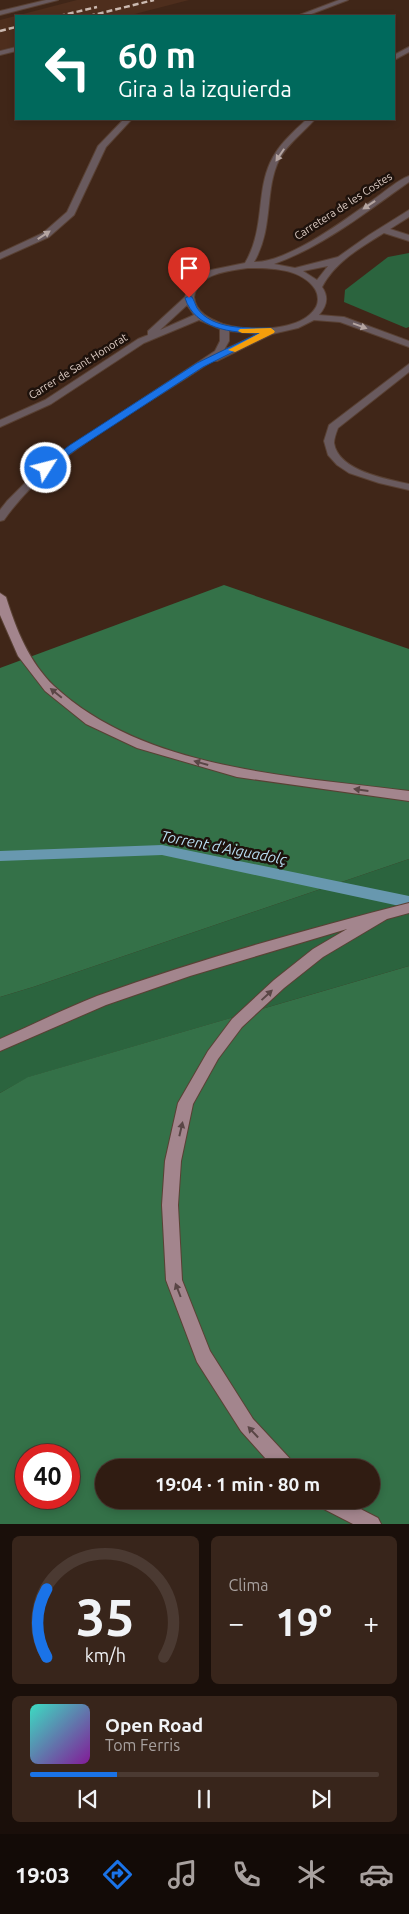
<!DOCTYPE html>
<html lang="es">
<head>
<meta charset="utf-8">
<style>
	:root { --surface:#301c12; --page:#38251b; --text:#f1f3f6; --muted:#a8a19f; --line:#4b3a32; --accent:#1a73e8 }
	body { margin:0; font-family:Ubuntu,sans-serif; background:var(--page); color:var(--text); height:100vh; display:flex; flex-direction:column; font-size:19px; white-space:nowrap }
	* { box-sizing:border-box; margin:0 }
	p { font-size:16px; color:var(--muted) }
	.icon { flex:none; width:28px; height:28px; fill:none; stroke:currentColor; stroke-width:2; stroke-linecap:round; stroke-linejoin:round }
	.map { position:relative; height:1524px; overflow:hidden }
	.sheet { display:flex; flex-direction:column; gap:12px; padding:12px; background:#1a0f0a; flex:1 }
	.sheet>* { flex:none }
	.guide { position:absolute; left:15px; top:15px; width:380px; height:105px; border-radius:0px; box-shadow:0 2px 8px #0003,0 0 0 1px var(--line); background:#00695c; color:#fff; overflow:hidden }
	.speed { position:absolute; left:15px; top:1444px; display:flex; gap:10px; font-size:25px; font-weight:700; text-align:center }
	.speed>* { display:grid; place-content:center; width:65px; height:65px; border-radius:50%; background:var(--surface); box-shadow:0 2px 8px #0003,0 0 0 1px var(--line); line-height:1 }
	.speed .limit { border:8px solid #d22; background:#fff; color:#111 }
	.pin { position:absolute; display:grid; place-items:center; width:42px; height:42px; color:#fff; margin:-51px -21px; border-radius:50% 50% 50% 0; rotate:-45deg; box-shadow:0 0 5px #0007 }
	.pin .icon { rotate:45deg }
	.me { position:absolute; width:55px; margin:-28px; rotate:54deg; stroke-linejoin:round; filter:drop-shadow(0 0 4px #0008) }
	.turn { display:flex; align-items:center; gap:18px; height:105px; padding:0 20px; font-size:22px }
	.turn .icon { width:65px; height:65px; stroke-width:2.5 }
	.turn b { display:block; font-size:35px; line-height:42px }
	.big { font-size:38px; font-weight:700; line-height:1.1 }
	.sheet .widget { flex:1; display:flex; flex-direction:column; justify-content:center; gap:8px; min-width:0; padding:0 18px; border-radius:8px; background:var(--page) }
	.sheet .dial { align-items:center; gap:0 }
	.dial svg { height:130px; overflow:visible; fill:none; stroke:var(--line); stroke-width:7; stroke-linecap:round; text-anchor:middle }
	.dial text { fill:var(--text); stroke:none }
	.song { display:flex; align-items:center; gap:15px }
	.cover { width:60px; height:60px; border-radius:8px; background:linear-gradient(135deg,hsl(170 70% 55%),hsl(290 70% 35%)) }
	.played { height:5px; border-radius:2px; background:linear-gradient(90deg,var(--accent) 25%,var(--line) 25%) }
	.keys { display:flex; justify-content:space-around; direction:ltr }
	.heat { display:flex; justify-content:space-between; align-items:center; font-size:28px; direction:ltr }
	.sheet .tiles { flex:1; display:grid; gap:12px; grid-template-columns:1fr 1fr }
	.widget:last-child { grid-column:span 2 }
	.trip { position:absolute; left:95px; top:1459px; width:285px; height:50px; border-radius:25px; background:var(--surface); box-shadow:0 2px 8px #0003,0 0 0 1px var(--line); font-weight:700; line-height:50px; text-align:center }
	.menu { display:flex; height:80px; justify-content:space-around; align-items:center; background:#130b07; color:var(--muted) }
	.menu .icon { width:35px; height:35px }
	.menu .on { color:var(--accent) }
	.menu b { font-size:22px; color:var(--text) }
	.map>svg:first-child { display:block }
	.built { fill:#4e2e1d }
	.green { fill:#2b643e }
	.forest { fill:#347148; fill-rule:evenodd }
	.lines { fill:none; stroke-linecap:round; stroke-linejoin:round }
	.stream { fill:#6898af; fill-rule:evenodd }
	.minor-casing { stroke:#594134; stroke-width:2 }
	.major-casing { stroke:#594134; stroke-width:2 }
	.minor { fill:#695a5e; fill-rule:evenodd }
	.major { fill:#a3858d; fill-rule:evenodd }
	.rail { stroke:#cbb9b0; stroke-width:2.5; stroke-dasharray:6 3; stroke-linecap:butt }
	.oneway { fill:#b5a5a1 }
	.oneway2 { fill:#5a4646 }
	.route { fill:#1a73e8; stroke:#114b97 }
	.slow { fill:#f59e0b }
	.labels { text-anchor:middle; stroke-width:5; stroke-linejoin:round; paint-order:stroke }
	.far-street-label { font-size:11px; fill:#decdc5; stroke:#1e120c }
	.water-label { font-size:15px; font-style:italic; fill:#b9dff4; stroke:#1e120c }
</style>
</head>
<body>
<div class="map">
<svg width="409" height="1524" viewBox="0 0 409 1524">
	<rect width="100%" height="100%" fill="#402618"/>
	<path class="built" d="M 77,0 L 189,0 L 127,16 L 16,16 L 16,46 L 0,50 L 0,20 Z"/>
	<g class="green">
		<path d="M 409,253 L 409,327 L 406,328 L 344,302 L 345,290 L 388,257 Z"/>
		<path d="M 409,859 L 409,966 L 29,1077 L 0,1093 L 0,997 L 33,987 Z"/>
	</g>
	<g class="forest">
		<path d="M 224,585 L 409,649 L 409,859 L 33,987 L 0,997 L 0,668 Z"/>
		<path d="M 409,966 L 409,1524 L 0,1524 L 0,1093 L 28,1077 ZM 26,1455 L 69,1455 L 69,1498 L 26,1498 ZM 104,1468 L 371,1468 L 371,1500 L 104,1500 Z"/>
	</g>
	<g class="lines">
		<path class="stream" d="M 162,845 L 409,896 L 409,908 L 162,855 L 0,861 L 0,851 Z"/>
		<g class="minor-casing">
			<g id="minor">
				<path d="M 46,0 L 58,0 L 0,15 L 0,11 Z"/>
				<path d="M 339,0 L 348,0 L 306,16 L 297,16 Z"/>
				<path d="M 16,47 L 16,51 L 0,55 L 0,51 Z"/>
				<path d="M 409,47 L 409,52 L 394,60 L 394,55 Z"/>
				<path d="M 124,119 L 132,119 L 106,147 L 74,215 L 49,237 L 0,259 L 0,253 L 43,233 L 67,212 L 98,146 Z"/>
				<path d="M 307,119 L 315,119 C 303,133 287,144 279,160 C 264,191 274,228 254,262 C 288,263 349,217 377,197 C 387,190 398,180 409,176 L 409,182 C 366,212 324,246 274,264 L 295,268 L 338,257 L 369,235 L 409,210 L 409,217 L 390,229 L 409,235 L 409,241 L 384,233 C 361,247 335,262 322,287 C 329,297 327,306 319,315 L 344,317 L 409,341 L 409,347 L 340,322 L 314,320 L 298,328 L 272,334 L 217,361 L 212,361 C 143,409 52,451 4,520 L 0,521 L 0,510 L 7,501 L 45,463 L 215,351 L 220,341 L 220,329 L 199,320 L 144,343 L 51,404 L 0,427 L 0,420 L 45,400 L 138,339 L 148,335 L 148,331 L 185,297 L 189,286 L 196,278 L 211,270 L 245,263 C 265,229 256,194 270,163 C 278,145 293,132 307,119 ZM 328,266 L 317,280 L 303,271 ZM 248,268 C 270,268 301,268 315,289 C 318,294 319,301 316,307 C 301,333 247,331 223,324 C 210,319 196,313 194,297 C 198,273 228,271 248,268 ZM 187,305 L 194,315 L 160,330 ZM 229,331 L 258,334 L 224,350 L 229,341 Z"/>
				<path d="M 409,364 L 409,372 L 338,428 C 336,433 334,439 334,443 C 338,471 387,479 409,484 L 409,490 L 379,483 L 349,473 L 337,465 L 328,455 L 324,441 L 329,425 Z"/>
			</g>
		</g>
		<g class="major-casing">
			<g id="major">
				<path d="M 0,593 L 6,597 C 16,629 29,662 54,686 C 144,770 293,776 409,791 L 409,801 L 237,777 L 137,748 L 86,724 L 45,691 L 18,656 L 0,615 Z"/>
				<path d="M 409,903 L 409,913 L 387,919 L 323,957 L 284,988 L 242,1027 L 218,1059 L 193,1104 L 181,1161 L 178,1205 L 182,1280 L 210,1351 L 253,1419 L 293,1462 L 296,1468 L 274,1468 L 241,1431 L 197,1362 L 166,1280 L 162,1205 L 165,1161 L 178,1103 L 208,1051 L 232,1019 L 274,980 L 313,949 L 347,929 L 190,976 L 106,1005 L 0,1051 L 0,1039 C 32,1025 64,1009 97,996 C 199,959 305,930 409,903 Z"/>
				<path d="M 315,1500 L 343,1500 L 378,1518 L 381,1524 L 353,1524 L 318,1506 Z"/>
			</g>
		</g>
		<use href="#minor" class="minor"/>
		<use href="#major" class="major"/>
		<g class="rail">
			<path d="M 59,16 L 97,7"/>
			<path d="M 89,16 L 154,0"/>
			<path d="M 0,31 L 16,27"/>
		</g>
	</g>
	<defs><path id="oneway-solid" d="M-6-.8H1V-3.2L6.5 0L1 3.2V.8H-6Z" transform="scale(1.25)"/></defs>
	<g class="oneway">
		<use href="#oneway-solid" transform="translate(280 155) rotate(124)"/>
		<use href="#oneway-solid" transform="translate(369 205) rotate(146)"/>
		<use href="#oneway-solid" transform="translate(44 235) rotate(-33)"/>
		<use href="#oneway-solid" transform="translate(360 326) rotate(20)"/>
	</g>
	<g class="oneway2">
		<use href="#oneway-solid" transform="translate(56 693) rotate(-141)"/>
		<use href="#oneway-solid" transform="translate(201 763) rotate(-164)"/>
		<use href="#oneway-solid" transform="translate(361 790) rotate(-172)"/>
		<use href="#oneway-solid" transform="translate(267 995) rotate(-43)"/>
		<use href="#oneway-solid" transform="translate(181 1129) rotate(-77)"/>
		<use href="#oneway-solid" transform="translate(178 1290) rotate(-111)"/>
		<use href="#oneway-solid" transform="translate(253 1432) rotate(-133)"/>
	</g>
	<path class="route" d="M 189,296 L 192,297 C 194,300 195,304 197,308 C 212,330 248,328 271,328 L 275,331 L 203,367 L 77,449 L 49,469 L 42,469 L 42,466 L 70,445 L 197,363 L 259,333 C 232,333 195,329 185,298 Z"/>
	<path class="slow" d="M 271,328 L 275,331 L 274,333 L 235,352 L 228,350 L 260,333 L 242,333 L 238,331 L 240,329 Z"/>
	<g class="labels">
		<g class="far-street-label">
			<text transform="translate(343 206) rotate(-33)" y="4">Carretera de les Costes</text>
			<text transform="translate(78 366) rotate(-32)" y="4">Carrer de Sant Honorat</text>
		</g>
		<g class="water-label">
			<text transform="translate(224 848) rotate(11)" y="5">Torrent d'Aiguadolç</text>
		</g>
	</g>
</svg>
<div class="speed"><div class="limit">40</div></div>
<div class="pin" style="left:189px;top:298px;background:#d93025"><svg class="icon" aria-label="arrive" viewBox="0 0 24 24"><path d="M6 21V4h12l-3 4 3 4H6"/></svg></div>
<svg class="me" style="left:46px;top:468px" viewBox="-20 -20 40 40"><circle r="17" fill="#1a73e8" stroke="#fff" stroke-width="3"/><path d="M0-11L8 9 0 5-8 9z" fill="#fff"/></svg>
<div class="trip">19:04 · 1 min · 80 m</div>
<div class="guide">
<div class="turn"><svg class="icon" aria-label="left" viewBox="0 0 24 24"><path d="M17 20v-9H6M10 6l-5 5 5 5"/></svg><div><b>60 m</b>Gira a la izquierda</div></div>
</div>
</div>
<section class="sheet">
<div class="tiles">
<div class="widget dial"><svg viewBox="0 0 100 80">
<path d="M14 69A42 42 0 1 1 86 69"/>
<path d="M14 69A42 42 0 0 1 14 27" stroke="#1a73e8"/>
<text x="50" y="56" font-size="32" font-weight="700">35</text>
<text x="50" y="72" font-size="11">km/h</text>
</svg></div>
<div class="widget"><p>Clima</p>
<div class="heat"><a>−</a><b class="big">19°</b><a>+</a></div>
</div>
<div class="widget">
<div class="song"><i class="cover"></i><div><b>Open Road</b><p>Tom Ferris</p></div></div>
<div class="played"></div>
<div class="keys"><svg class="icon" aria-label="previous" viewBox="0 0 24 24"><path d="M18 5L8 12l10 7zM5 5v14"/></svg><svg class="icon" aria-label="pause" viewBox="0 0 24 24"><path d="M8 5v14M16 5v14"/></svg><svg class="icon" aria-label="next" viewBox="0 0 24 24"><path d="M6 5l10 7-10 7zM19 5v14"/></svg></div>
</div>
</div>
</section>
<nav class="menu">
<b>19:03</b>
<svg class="icon on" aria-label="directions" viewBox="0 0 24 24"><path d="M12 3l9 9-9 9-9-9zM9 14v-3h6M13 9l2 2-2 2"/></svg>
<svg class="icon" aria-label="music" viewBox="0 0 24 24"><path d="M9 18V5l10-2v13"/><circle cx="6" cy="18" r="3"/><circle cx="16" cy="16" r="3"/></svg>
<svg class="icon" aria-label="phone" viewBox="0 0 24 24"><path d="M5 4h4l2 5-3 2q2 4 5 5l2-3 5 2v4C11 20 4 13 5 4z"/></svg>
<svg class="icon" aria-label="climate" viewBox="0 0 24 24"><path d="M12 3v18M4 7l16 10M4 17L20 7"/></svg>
<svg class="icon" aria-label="car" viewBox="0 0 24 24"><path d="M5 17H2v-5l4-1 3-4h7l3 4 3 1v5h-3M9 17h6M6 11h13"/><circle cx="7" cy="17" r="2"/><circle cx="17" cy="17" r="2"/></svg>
</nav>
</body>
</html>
